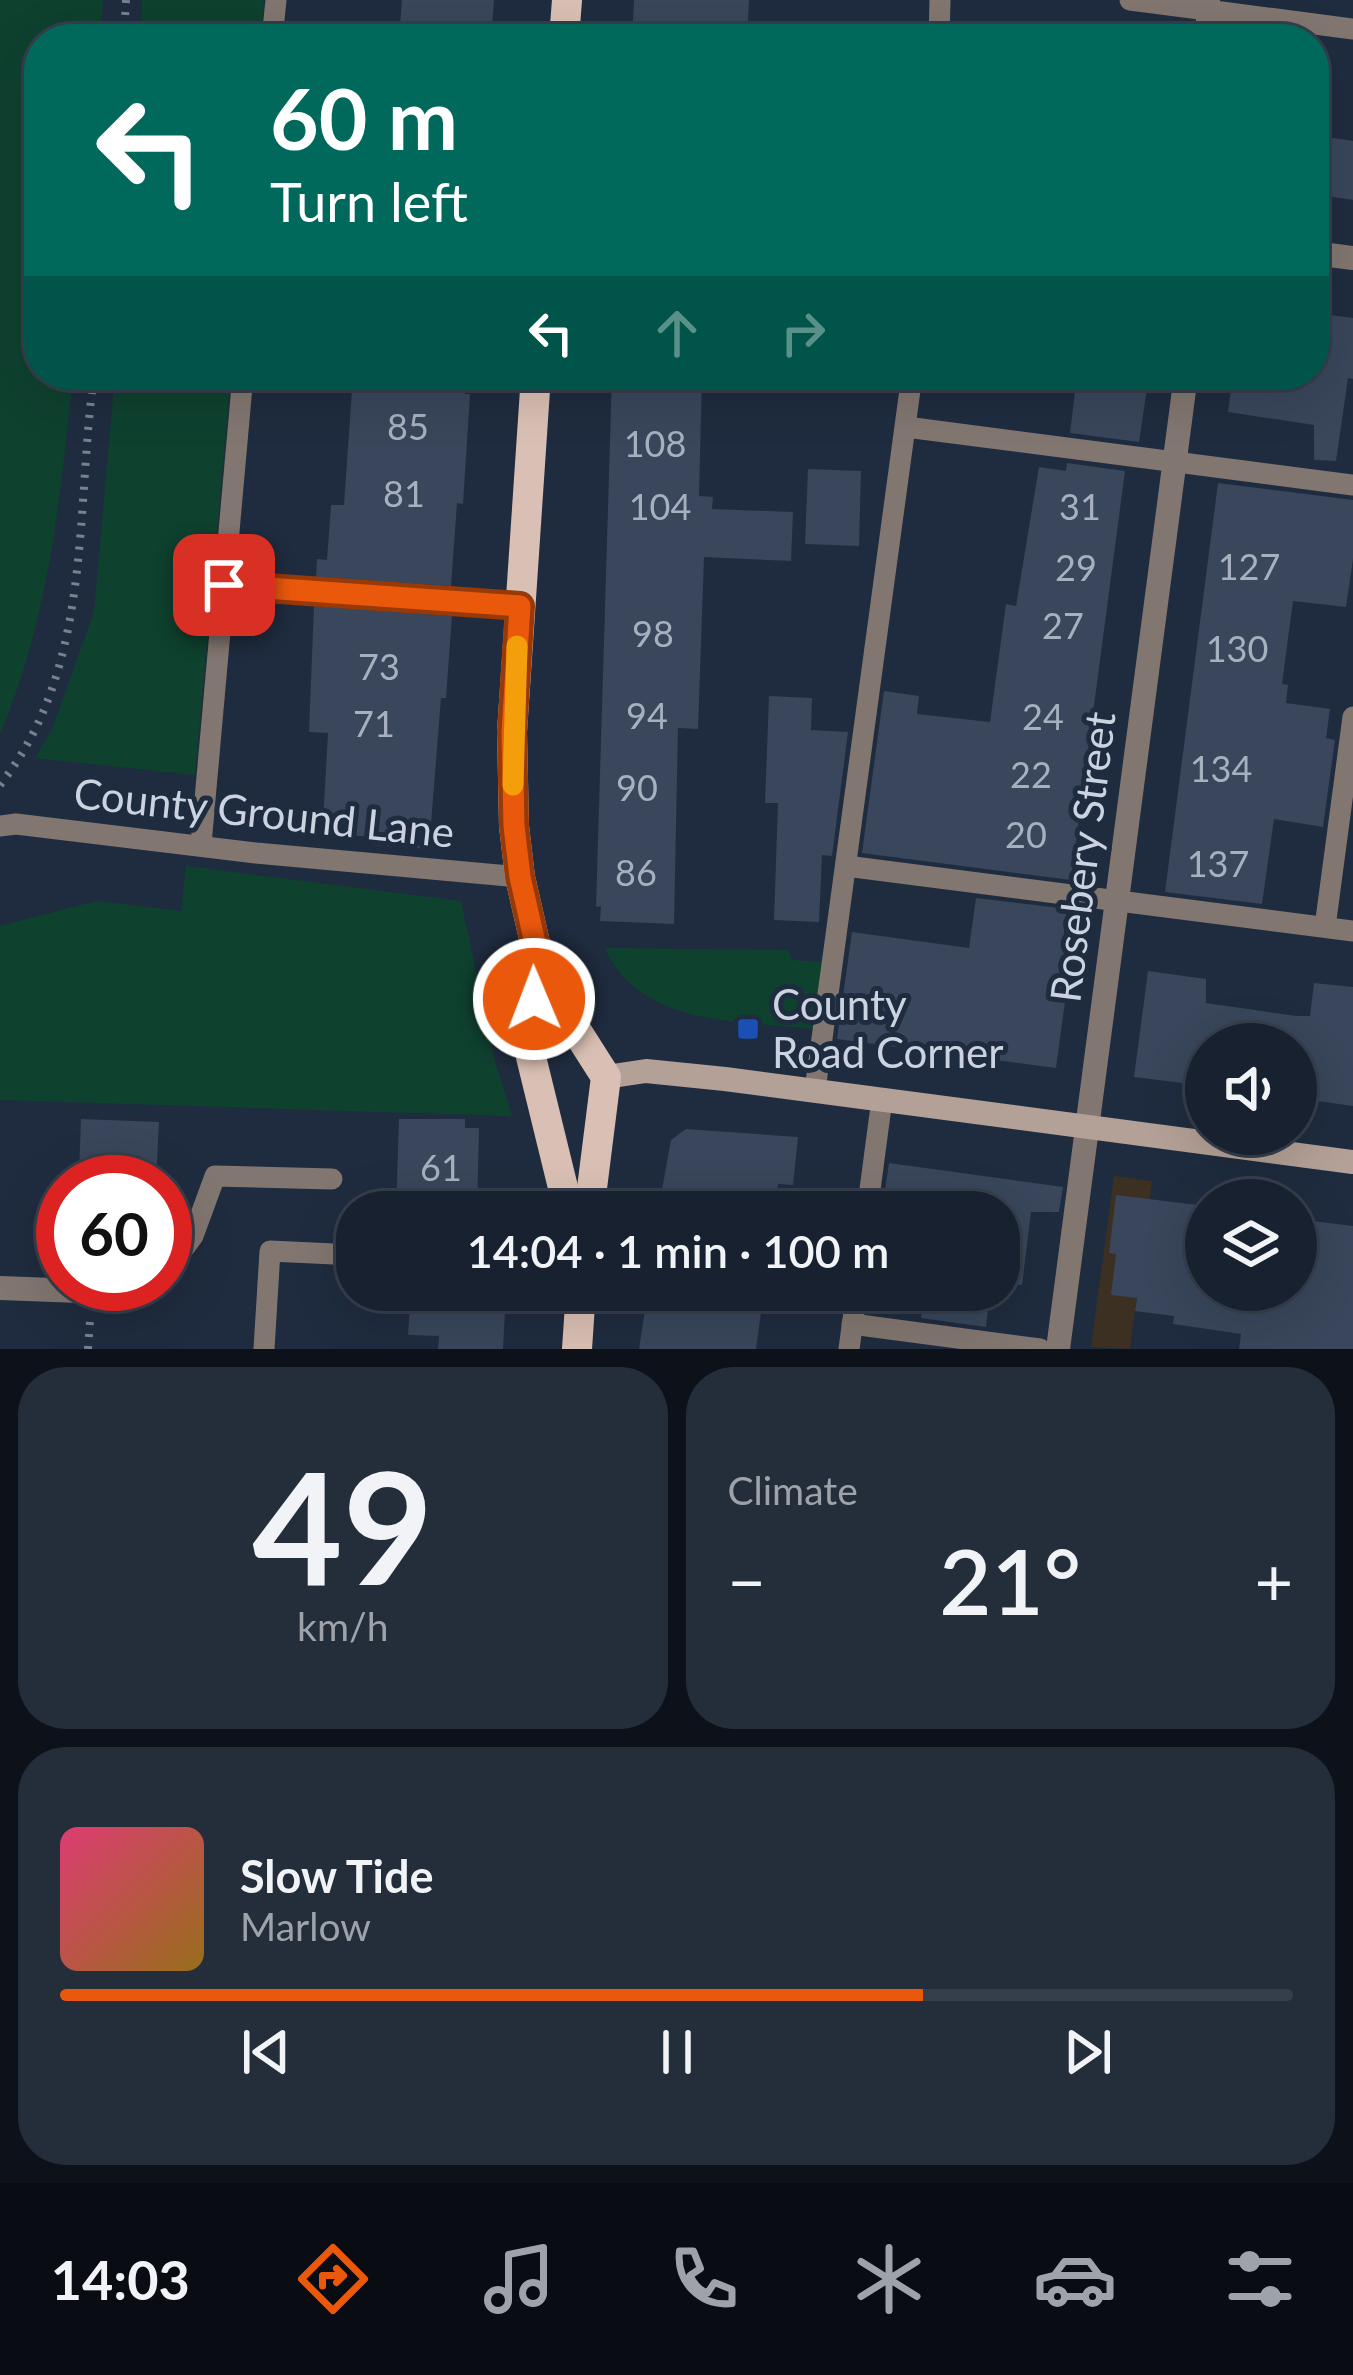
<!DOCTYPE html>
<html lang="en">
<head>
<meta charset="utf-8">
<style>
	:root { --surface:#17212f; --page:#242e3b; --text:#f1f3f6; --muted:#9ea3aa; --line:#363e4b; --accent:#ea580c }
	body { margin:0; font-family:Lato,sans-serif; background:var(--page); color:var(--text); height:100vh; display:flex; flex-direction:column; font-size:45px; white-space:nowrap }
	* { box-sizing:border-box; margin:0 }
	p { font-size:39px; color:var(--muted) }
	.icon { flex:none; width:66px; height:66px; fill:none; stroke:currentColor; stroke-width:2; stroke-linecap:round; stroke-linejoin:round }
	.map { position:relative; height:1349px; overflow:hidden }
	.side { display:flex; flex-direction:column; gap:18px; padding:18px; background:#0d121a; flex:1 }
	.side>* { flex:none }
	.top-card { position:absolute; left:24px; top:24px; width:1305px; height:366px; border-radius:48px; box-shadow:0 12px 48px #0002,0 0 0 3px var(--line); background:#00695c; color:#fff; overflow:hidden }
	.controls { position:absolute; left:1185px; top:1023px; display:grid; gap:24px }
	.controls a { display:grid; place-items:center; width:132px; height:132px; border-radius:50%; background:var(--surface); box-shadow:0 12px 48px #0002,0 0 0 3px var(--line); font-size:60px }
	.speed { position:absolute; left:36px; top:1155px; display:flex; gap:24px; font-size:60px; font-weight:700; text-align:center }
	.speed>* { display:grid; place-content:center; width:156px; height:156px; border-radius:50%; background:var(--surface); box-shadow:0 12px 48px #0002,0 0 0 3px var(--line); line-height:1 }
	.speed .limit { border:18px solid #d22; background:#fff; color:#111 }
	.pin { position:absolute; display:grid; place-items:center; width:102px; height:102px; color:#fff; margin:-51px; border-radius:24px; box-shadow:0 6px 18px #0006 }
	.me { position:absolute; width:132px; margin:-66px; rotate:359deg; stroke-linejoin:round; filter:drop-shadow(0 0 9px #0008) }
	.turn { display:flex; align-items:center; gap:42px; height:252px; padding:0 48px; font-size:54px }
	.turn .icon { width:156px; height:156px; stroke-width:2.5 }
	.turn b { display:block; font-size:84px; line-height:102px }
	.lanes { display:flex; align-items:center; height:114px; padding:0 48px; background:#0003; justify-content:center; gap:60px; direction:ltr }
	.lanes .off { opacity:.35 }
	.big { font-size:90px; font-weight:600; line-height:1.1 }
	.side .widget { flex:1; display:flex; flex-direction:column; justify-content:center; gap:18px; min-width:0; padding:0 42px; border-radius:48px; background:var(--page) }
	.side .dial { align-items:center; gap:0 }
	.dial b { font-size:156px; line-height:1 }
	.song { display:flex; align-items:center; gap:36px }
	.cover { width:144px; height:144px; border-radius:18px; background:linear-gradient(135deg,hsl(340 70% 55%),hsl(40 70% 35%)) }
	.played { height:12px; border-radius:6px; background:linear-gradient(90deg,var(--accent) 70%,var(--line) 70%) }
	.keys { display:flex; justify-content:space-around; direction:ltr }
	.heat { display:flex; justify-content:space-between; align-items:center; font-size:66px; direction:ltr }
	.side .tiles { flex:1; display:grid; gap:18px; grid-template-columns:1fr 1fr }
	.widget:last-child { grid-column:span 2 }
	.trip { position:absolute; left:336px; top:1191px; width:684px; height:120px; border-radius:48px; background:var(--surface); box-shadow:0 12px 48px #0002,0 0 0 3px var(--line); font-weight:600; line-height:120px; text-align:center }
	.menu { display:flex; height:192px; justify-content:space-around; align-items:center; background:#090d13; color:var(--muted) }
	.menu .icon { width:84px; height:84px }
	.menu .current { color:var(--accent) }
	.menu b { font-size:54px; color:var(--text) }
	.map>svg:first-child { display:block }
	.commercial { fill:#3c3022 }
	.green { fill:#0f412f }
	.building { fill:#39465b }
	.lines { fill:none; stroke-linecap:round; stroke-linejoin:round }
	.path { stroke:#778191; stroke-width:8; stroke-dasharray:3 9; stroke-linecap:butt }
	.lane { stroke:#827670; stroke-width:21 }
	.street { stroke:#827670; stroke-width:24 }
	.secondary { stroke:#b3a096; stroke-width:24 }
	.primary { stroke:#dac0b4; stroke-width:30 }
	.route-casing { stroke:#983908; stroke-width:30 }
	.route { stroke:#ea580c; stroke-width:21 }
	.slow { stroke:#f59e0b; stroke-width:21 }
	.transit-dot { fill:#1a4fb4; stroke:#1f2c3f; stroke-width:4.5 }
	.labels { text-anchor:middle; stroke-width:10; stroke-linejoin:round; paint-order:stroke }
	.number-label { font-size:36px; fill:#a6b0bf }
	.street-label { font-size:42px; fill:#cbd3e0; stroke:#1f2c3f }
	.poi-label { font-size:42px; fill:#cbd3e0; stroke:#1f2c3f; text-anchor:start }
</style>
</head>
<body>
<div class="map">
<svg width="1353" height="1349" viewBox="0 0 1353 1349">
	<rect width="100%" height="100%" fill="#1f2c3f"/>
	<path class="commercial" d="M 1114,1176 L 1152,1181 L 1130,1349 L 1091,1347 Z"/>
	<g class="green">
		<path d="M 0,0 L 103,0 L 100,39 L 39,39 L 39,375 L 73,375 C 60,498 49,619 0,734 Z"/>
		<path d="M 142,0 L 264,0 L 261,39 L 140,39 Z"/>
		<path d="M 115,375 L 231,375 L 195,775 L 35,758 L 52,729 L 94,612 Z"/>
		<path d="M 186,866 L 461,901 L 495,1061 L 512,1116 L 0,1100 L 0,926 L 96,901 L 181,911 Z"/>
		<path d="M 605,948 L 788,950 L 792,960 L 823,962 L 813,1029 C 743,1021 637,1026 605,948 Z"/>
	</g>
	<g class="building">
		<path d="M 402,0 L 494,0 L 491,39 L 399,39 Z"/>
		<path d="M 634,0 L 749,0 L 747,39 L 632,39 Z"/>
		<path d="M 1314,135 L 1353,141 L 1353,200 L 1314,194 Z"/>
		<path d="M 1314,313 L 1353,318 L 1353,379 L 1348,378 L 1336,461 L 1314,460 L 1314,425 L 1228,412 L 1233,375 L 1314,375 Z"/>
		<path d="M 353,375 L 467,375 L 465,394 L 470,394 L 463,504 L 457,503 L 451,586 L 316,577 L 317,559 L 327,560 L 331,505 L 344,505 Z"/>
		<path d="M 612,375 L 702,375 L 699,496 L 713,497 L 712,509 L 793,512 L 791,561 L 704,557 L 698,729 L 678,728 L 674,924 L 600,921 L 601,906 L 596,907 Z"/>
		<path d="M 1077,375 L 1149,375 L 1139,442 L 1070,433 Z"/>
		<path d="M 1067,463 L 1125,471 L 1071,880 L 862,853 L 884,691 L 919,696 L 917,714 L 990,722 L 1006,604 L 1016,606 L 1039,467 L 1066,471 Z"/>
		<path d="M 808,469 L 861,471 L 859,546 L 805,544 Z"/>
		<path d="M 1218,483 L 1353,500 L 1353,559 L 1346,607 L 1293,601 L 1282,684 L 1288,685 L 1286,703 L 1330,709 L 1326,738 L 1335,740 L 1323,827 L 1274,819 L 1262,904 L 1165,892 Z"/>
		<path d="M 314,606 L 452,616 L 446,698 L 441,698 L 429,849 L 373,845 L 374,837 L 347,835 L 348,824 L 323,822 L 328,733 L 309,732 Z"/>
		<path d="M 769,696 L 812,698 L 811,730 L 848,732 L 832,856 L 822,855 L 819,922 L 774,920 L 778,803 L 765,803 Z"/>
		<path d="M 976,898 L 1067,909 L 1062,948 L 1072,950 L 1056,1068 L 837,1039 L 852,932 L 969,948 Z"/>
		<path d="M 1148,971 L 1206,979 L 1206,1003 L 1296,1016 L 1310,1016 L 1314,983 L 1353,987 L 1353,1106 L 1296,1098 L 1296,1044 L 1206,1044 L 1206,1086 L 1134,1077 Z"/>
		<path d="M 81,1119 L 159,1122 L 156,1182 L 88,1182 L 88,1173 L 79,1172 Z"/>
		<path d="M 399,1119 L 465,1119 L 465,1128 L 479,1128 L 477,1212 L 396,1212 Z"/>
		<path d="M 686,1129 L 798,1137 L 793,1185 L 778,1184 L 774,1212 L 658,1212 L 671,1140 Z"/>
		<path d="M 889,1163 L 1063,1187 L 1059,1212 L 1031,1212 L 1022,1285 L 999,1283 L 999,1212 L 882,1212 Z"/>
		<path d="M 1116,1195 L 1206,1206 L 1206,1290 L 1296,1290 L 1296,1219 L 1353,1226 L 1353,1349 L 1239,1349 L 1241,1334 L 1173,1324 L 1174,1316 L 1135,1311 L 1137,1298 L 1111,1295 L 1116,1254 L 1109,1253 Z"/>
		<path d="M 411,1290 L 506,1290 L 503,1349 L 438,1349 L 439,1336 L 408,1335 Z"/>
		<path d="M 648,1290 L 764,1290 L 756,1349 L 639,1349 Z"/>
		<path d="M 925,1290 L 990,1290 L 986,1327 L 921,1318 Z"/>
	</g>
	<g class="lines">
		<g class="path">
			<path d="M 124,39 L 126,0"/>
			<path d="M 0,785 C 93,667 75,515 94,375"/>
			<path d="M 88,1349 L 90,1321"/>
		</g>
		<g class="lane">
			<path d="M 1130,0 L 1353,29"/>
			<path d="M 272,39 L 276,0"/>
			<path d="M 939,39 L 940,0"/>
			<path d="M 906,427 L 1353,485"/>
			<path d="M 224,585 L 520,606"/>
			<path d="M 0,826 L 16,824 L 256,853 L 520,877"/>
			<path d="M 201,844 L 243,375"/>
			<path d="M 846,866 L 1353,931"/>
			<path d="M 1325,927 L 1353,717"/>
			<path d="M 815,1090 L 912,375"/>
			<path d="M 867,1212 L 882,1099"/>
			<path d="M 165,1273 L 193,1236 L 215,1176 L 332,1179"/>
			<path d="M 80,1291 L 125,1291 L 147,1284"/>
			<path d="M 852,1324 L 1040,1349"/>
			<path d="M 264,1349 L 270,1251 L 355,1255"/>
			<path d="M 849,1349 L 857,1290"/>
		</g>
		<g class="street">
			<path d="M 1208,0 L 1208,39"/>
			<path d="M 1314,253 L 1353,258"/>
			<path d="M 0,1288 L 80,1291"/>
			<path d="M 1058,1349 L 1186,375"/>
		</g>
		<path class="secondary" d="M 606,1077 L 646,1071 L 725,1079 L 1353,1162"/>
		<g class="primary">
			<path d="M 564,39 L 567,0"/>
			<path d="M 536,375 L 512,732 L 514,826 L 520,877 L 538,956 L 564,1011 L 606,1077 L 589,1212"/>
			<path d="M 538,959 L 531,1057 L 569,1212"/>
			<path d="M 577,1349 L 581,1290"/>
		</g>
	</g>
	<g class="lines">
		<g class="route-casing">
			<path id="route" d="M 224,585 L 520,606 L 512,732 L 514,826 L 520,877 L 538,956 L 534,999"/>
		</g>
		<use href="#route" class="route"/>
		<path class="slow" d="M 513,785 L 517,646"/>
	</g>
	<rect class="transit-dot" x="736" y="1017" width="24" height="24" rx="6"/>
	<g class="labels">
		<g class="number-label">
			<text x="408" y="440">85</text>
			<text x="655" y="457">108</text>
			<text x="404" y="507">81</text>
			<text x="660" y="520">104</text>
			<text x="1080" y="520">31</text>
			<text x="1249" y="580">127</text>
			<text x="1076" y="581">29</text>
			<text x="1063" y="639">27</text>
			<text x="653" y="647">98</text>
			<text x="1237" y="662">130</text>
			<text x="379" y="680">73</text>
			<text x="647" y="729">94</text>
			<text x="1043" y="730">24</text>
			<text x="374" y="737">71</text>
			<text x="1221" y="782">134</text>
			<text x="1031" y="788">22</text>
			<text x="637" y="801">90</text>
			<text x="1026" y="848">20</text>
			<text x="1218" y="877">137</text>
			<text x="636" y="886">86</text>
			<text x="441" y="1181">61</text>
		</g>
		<g class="street-label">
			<text transform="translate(264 813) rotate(6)" y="15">County Ground Lane</text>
			<text transform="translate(1083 857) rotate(-83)" y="15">Rosebery Street</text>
		</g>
		<g class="poi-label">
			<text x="772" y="1020">County<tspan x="772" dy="48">Road Corner</tspan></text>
		</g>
	</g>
</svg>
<div class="controls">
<a><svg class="icon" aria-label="sound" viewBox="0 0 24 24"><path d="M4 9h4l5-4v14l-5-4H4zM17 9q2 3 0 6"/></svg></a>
<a><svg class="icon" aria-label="layers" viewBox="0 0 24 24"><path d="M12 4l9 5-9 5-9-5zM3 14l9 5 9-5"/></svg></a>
</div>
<div class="speed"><div class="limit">60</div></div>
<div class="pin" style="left:224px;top:585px;background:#d93025"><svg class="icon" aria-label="arrive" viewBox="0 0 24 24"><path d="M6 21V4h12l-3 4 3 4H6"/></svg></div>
<svg class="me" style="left:534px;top:999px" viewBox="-20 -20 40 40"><circle r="17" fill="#ea580c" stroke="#fff" stroke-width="3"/><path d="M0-11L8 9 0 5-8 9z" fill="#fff"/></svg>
<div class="trip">14:04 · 1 min · 100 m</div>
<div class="top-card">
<div class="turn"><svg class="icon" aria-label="left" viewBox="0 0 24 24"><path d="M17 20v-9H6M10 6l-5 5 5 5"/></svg><div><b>60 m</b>Turn left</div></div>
<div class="lanes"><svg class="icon" aria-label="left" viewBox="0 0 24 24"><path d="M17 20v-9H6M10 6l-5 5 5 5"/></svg><svg class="icon off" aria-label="ahead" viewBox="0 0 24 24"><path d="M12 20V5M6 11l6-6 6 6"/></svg><svg class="icon off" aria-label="right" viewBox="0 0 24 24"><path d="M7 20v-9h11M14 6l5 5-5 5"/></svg></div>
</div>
</div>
<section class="side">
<div class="tiles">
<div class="widget dial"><b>49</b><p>km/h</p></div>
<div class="widget"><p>Climate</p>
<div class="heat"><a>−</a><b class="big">21°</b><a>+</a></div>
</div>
<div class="widget">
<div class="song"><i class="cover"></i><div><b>Slow Tide</b><p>Marlow</p></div></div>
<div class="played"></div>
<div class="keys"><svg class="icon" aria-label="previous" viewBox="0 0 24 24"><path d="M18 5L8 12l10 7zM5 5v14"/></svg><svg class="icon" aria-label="pause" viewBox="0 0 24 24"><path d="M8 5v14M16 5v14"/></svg><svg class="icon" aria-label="next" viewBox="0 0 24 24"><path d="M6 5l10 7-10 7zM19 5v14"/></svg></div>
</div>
</div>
</section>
<nav class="menu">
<b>14:03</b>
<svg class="icon current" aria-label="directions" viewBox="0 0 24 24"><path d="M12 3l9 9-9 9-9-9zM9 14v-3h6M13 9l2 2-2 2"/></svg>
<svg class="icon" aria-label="music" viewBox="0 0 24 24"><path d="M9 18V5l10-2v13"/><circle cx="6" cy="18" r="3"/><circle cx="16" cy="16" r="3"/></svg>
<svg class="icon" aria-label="phone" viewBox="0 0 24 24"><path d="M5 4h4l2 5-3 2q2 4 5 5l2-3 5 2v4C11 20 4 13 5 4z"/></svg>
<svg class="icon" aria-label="climate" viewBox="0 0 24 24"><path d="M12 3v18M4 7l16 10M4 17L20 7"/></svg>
<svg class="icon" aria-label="car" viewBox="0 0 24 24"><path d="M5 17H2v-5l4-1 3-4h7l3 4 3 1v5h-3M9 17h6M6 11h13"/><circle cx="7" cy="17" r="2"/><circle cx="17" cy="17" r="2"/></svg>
<svg class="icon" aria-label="filters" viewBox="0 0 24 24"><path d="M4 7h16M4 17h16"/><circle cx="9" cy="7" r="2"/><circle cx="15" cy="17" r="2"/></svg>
</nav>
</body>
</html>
